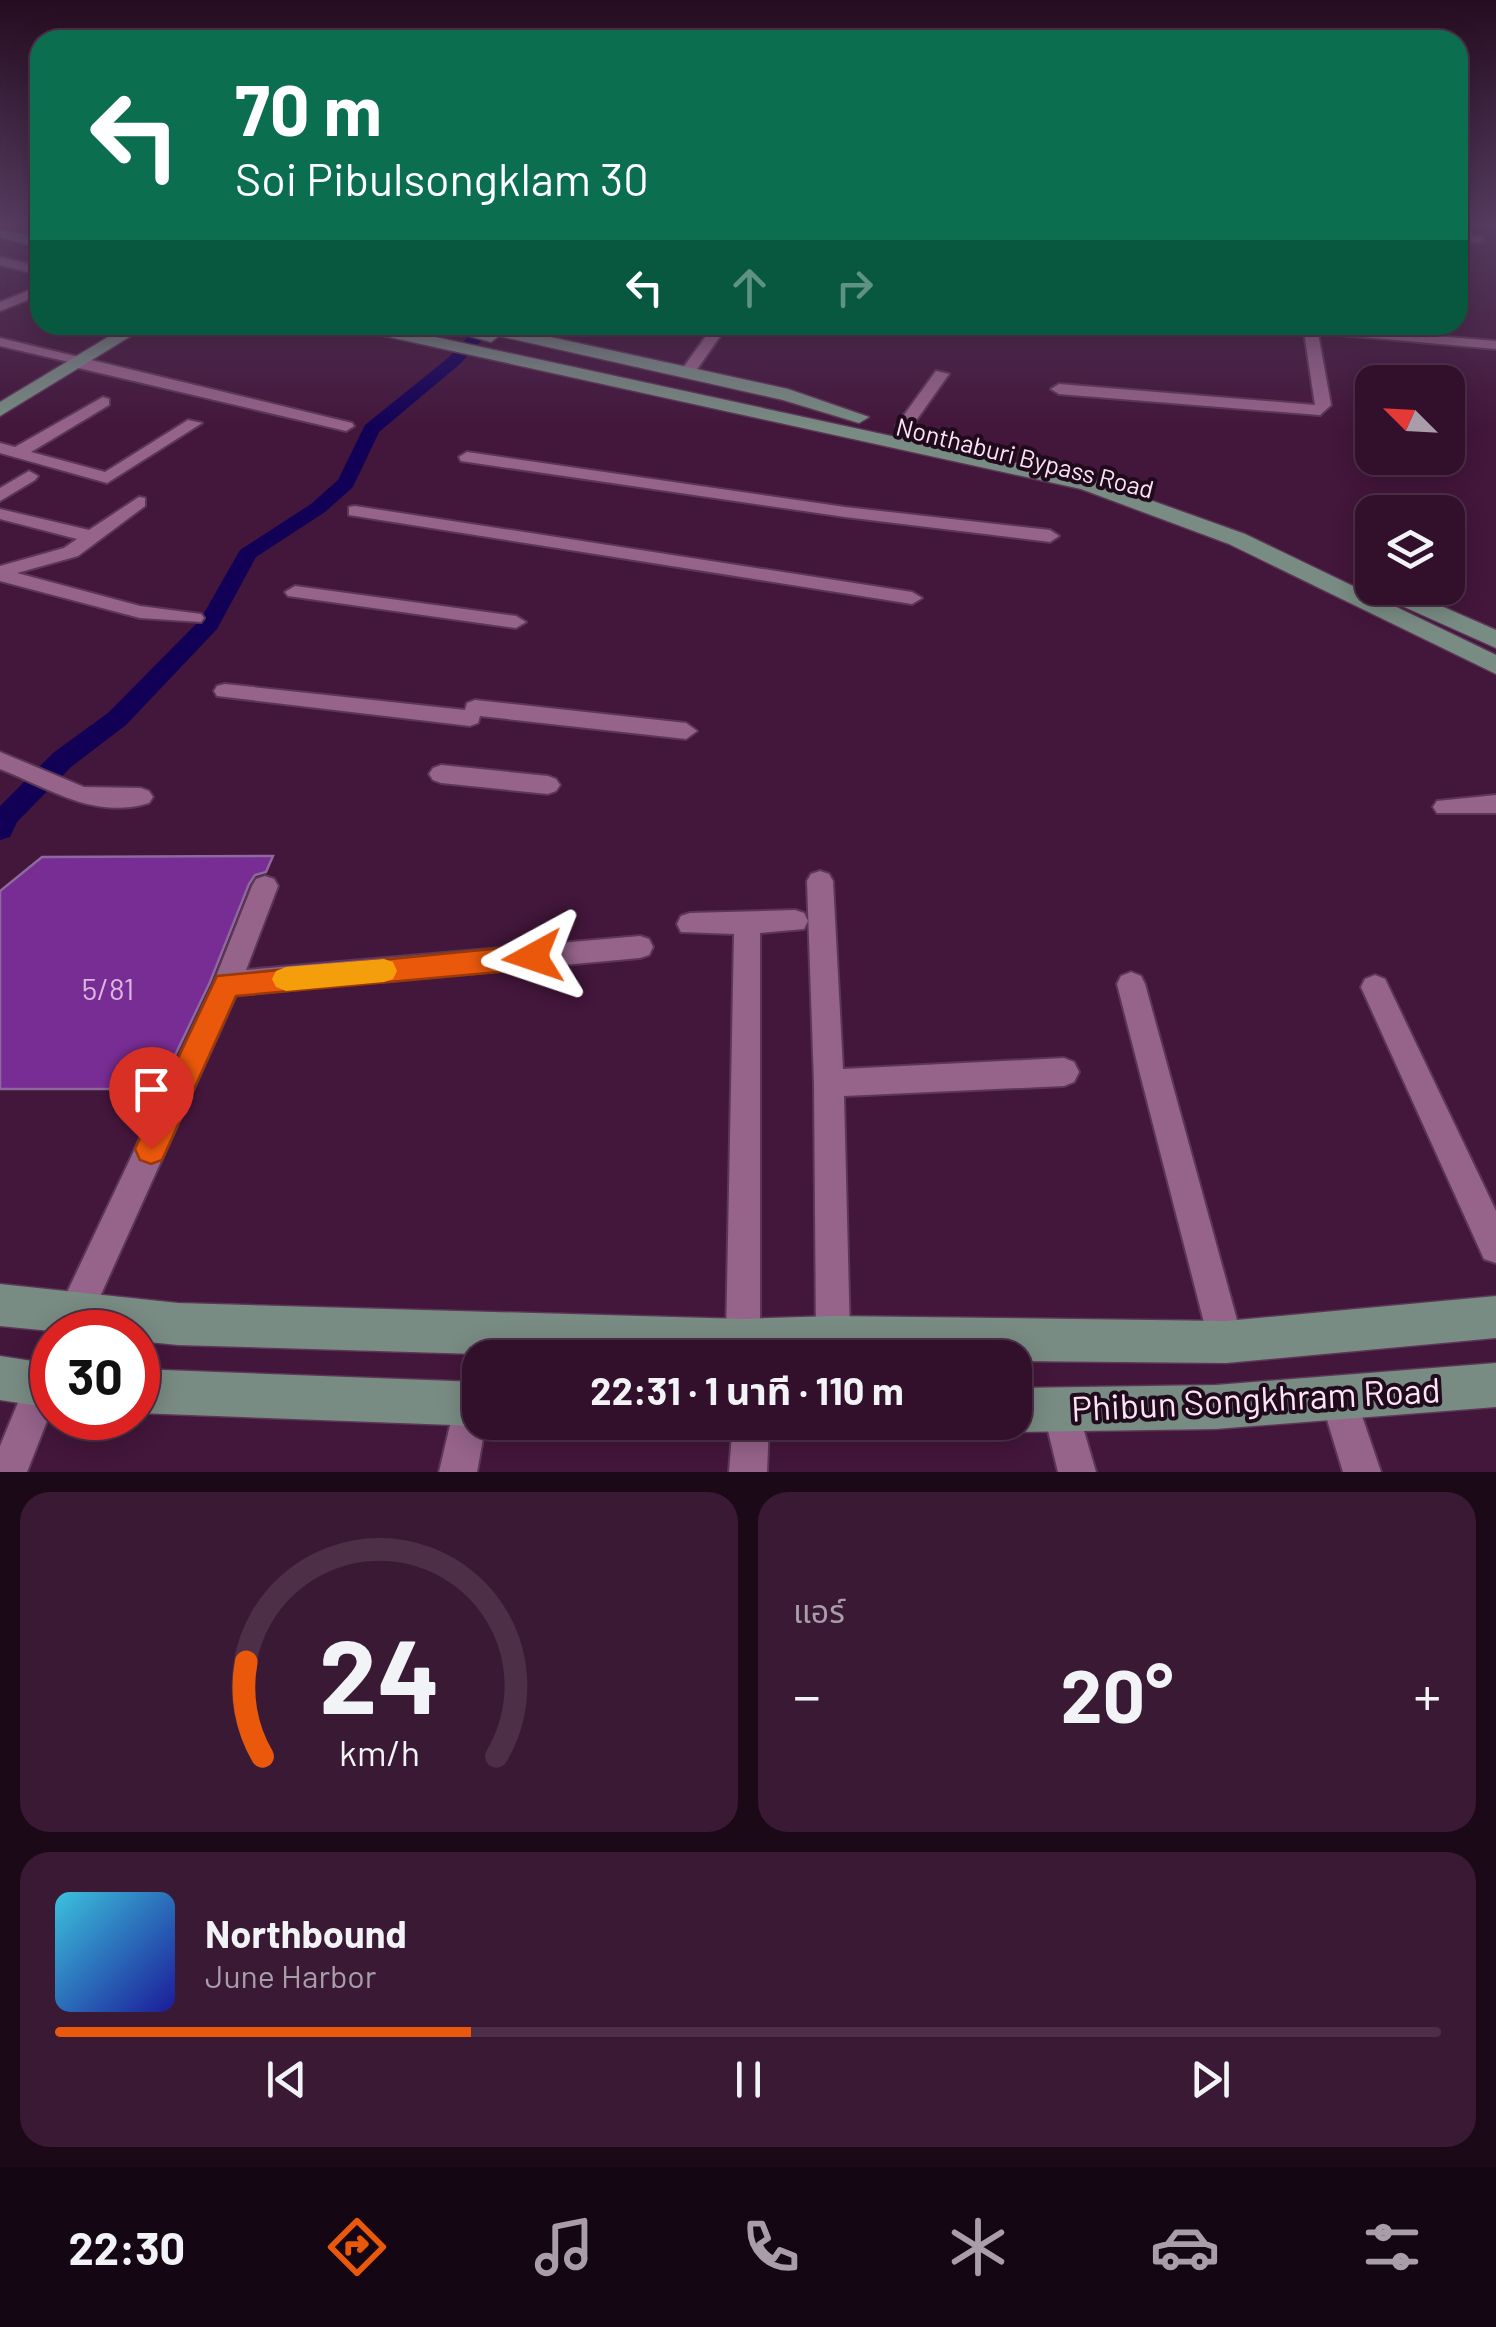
<!DOCTYPE html>
<html lang="th">
<head>
<meta charset="utf-8">
<style>
	:root { --surface:#32102c; --page:#3a1934; --text:#f1f3f6; --muted:#a89da9; --line:#4d3048; --accent:#ea580c }
	body { margin:0; font-family:Barlow,"Noto Sans Thai",sans-serif; background:var(--page); color:var(--text); height:100vh; display:flex; flex-direction:column; font-size:38px; white-space:nowrap }
	* { box-sizing:border-box; margin:0 }
	p { font-size:32px; color:var(--muted) }
	.icon { flex:none; width:55px; height:55px; fill:none; stroke:currentColor; stroke-width:2; stroke-linecap:round; stroke-linejoin:round }
	.map { position:relative; height:1472px; overflow:hidden }
	.drawer { display:flex; flex-direction:column; gap:20px; padding:20px; background:#1c0918; flex:1 }
	.drawer>* { flex:none }
	.guide { position:absolute; left:30px; top:30px; width:1438px; height:305px; border-radius:30px; box-shadow:0 5px 25px #0003,0 0 0 2px var(--line); background:#0b6e4f; color:#fff; overflow:hidden }
	.needle { width:65px; rotate:294deg }
	.tools { position:absolute; left:1355px; top:365px; display:grid; gap:20px }
	.tools a { display:grid; place-items:center; width:110px; height:110px; border-radius:20px; background:var(--surface); box-shadow:0 5px 25px #0003,0 0 0 2px var(--line); font-size:50px }
	.speed { position:absolute; left:30px; top:1310px; display:flex; gap:20px; font-size:50px; font-weight:700; text-align:center }
	.speed>* { display:grid; place-content:center; width:130px; height:130px; border-radius:50%; background:var(--surface); box-shadow:0 5px 25px #0003,0 0 0 2px var(--line); line-height:1 }
	.speed .limit { border:15px solid #d22; background:#fff; color:#111 }
	.pin { position:absolute; display:grid; place-items:center; width:85px; height:85px; color:#fff; margin:-102px -42px; border-radius:50% 50% 50% 0; rotate:-45deg; box-shadow:0 0 10px #0007 }
	.pin .icon { rotate:45deg }
	.me { position:absolute; width:110px; margin:-55px; rotate:265deg; stroke-linejoin:round; filter:drop-shadow(0 0 8px #0008) }
	.turn { display:flex; align-items:center; gap:35px; height:210px; padding:0 40px; font-size:45px }
	.turn .icon { width:130px; height:130px; stroke-width:2.5 }
	.turn b { display:block; font-size:70px; line-height:85px }
	.lanes { display:flex; align-items:center; height:95px; padding:0 40px; background:#0003; justify-content:center; gap:50px; direction:ltr }
	.lanes .off { opacity:.35 }
	.big { font-size:75px; font-weight:700; line-height:1.1 }
	.drawer .card { flex:1; display:flex; flex-direction:column; justify-content:center; gap:15px; min-width:0; padding:0 35px; border-radius:30px; background:var(--page) }
	.drawer .dial { align-items:center; gap:0 }
	.dial svg { height:260px; overflow:visible; fill:none; stroke:var(--line); stroke-width:7; stroke-linecap:round; text-anchor:middle }
	.dial text { fill:var(--text); stroke:none }
	.song { display:flex; align-items:center; gap:30px }
	.cover { width:120px; height:120px; border-radius:15px; background:linear-gradient(135deg,hsl(190 70% 55%),hsl(240 70% 35%)) }
	.played { height:10px; border-radius:5px; background:linear-gradient(90deg,var(--accent) 30%,var(--line) 30%) }
	.keys { display:flex; justify-content:space-around; direction:ltr }
	.heat { display:flex; justify-content:space-between; align-items:center; font-size:55px; direction:ltr }
	.drawer .tiles { flex:1; display:grid; gap:20px; grid-template-columns:1fr 1fr }
	.card:last-child { grid-column:span 2 }
	.trip { position:absolute; left:462px; top:1340px; width:570px; height:100px; border-radius:30px; background:var(--surface); box-shadow:0 5px 25px #0003,0 0 0 2px var(--line); font-weight:700; line-height:100px; text-align:center }
	.tab-bar { display:flex; height:160px; justify-content:space-around; align-items:center; background:#140612; color:var(--muted) }
	.tab-bar .icon { width:70px; height:70px }
	.tab-bar .selected { color:var(--accent) }
	.tab-bar b { font-size:45px; color:var(--text) }
	.map>svg:first-child { display:block }
	.lines { fill:none; stroke-linecap:round; stroke-linejoin:round }
	.canal { fill:#110056; fill-rule:evenodd }
	.building { fill:#782d94; stroke:#8d699d; stroke-width:2.5 }
	.minor-casing { stroke:#5b3755; stroke-width:4 }
	.major-casing { stroke:#5b3755; stroke-width:3 }
	.minor { fill:#96638b; fill-rule:evenodd }
	.major { fill:#798c83; fill-rule:evenodd }
	.route { fill:#ea580c; stroke:#983908; stroke-width:2.5 }
	.slow { fill:#f59e0b }
	.labels { text-anchor:middle; stroke-width:8; stroke-linejoin:round; paint-order:stroke }
	.far-street-label { font-size:25px; fill:#fce4f6; stroke:#1f0b1b }
	.near-number-label { font-size:30px; fill:#dbb6de }
	.near-street-label { font-size:35px; fill:#fce4f6; stroke:#1f0b1b }
</style>
</head>
<body>
<div class="map">
<svg width="1496" height="1472" viewBox="0 0 1496 1472">
	<rect width="100%" height="100%" fill="#43163b"/>
	<g class="lines">
		<g class="canal">
			<path d="M 1488,225 L 1496,225 L 1496,230 Z"/>
			<path d="M 479,325 L 496,325 L 460,364 L 379,432 L 353,487 L 325,512 L 256,557 L 217,629 L 126,725 L 71,767 L 17,822 L 10,837 L 0,840 L 0,806 L 53,753 L 108,713 L 200,620 L 240,550 L 311,504 L 338,480 L 365,425 L 448,358 Z"/>
		</g>
	</g>
	<path class="building" d="M 273,856 L 266,872 L 255,875 L 249,884 L 210,982 L 159,1089 L 0,1089 L 0,891 L 42,857 Z"/>
	<g class="lines">
		<g class="minor-casing">
			<g id="minor">
				<path d="M 1458,232 L 1482,236 L 1484,239 L 1478,243 L 1458,240 Z"/>
				<path d="M 0,257 L 40,267 L 40,275 L 0,265 Z"/>
				<path d="M 40,286 L 40,295 L 0,311 L 0,302 Z"/>
				<path d="M 1458,301 L 1464,302 L 1464,308 L 1458,309 Z"/>
				<path d="M 714,325 L 728,325 L 693,375 L 683,375 L 680,372 Z"/>
				<path d="M 1303,325 L 1496,341 L 1496,349 L 1318,333 L 1331,405 L 1320,415 L 1059,394 L 1051,389 L 1059,384 L 1315,405 Z"/>
				<path d="M 0,338 L 352,423 L 354,426 L 346,431 L 70,366 L 69,362 L 0,346 Z"/>
				<path d="M 936,371 L 949,374 L 910,429 L 898,429 L 896,426 Z"/>
				<path d="M 103,397 L 109,399 L 109,405 L 31,452 L 105,472 L 188,420 L 202,423 L 107,483 L 0,453 L 0,443 L 15,447 Z"/>
				<path d="M 467,452 L 845,507 L 1050,530 L 1059,536 L 1050,542 L 845,517 L 461,461 L 459,457 Z"/>
				<path d="M 29,471 L 38,476 L 35,480 L 0,501 L 0,488 Z"/>
				<path d="M 139,497 L 145,498 L 145,506 L 78,556 L 17,573 L 140,606 L 201,614 L 204,618 L 201,622 L 140,618 L 0,581 L 0,566 L 64,548 L 77,539 L 0,519 L 0,509 L 89,530 Z"/>
				<path d="M 355,506 L 912,592 L 922,598 L 912,604 L 349,515 L 349,507 Z"/>
				<path d="M 295,586 L 516,616 L 526,622 L 516,628 L 288,596 L 285,592 Z"/>
				<path d="M 225,684 L 465,710 L 467,703 L 475,700 L 686,723 L 697,731 L 686,739 L 480,716 L 478,723 L 470,726 L 217,696 L 214,691 L 217,686 Z"/>
				<path d="M 0,752 L 84,787 L 141,788 L 149,791 L 153,797 L 149,803 C 94,820 49,788 0,769 Z"/>
				<path d="M 441,765 L 548,776 L 556,779 L 560,785 L 556,791 L 548,794 L 441,783 L 433,780 L 429,774 L 433,768 Z"/>
				<path d="M 1496,795 L 1496,813 L 1437,813 L 1433,807 L 1437,801 Z"/>
				<path d="M 820,871 L 829,874 L 833,881 L 843,1069 L 1064,1058 L 1074,1062 L 1079,1072 L 1074,1082 L 1064,1086 L 844,1096 L 850,1337 L 845,1349 L 833,1354 L 821,1349 L 816,1337 L 814,1083 L 807,881 L 811,874 Z"/>
				<path d="M 265,876 L 274,879 L 278,886 L 246,970 L 640,936 L 649,939 L 653,947 L 649,955 L 640,958 L 236,995 L 84,1332 L 52,1332 L 52,1341 L 49,1332 L 54,1320 L 213,984 L 252,886 L 256,879 Z"/>
				<path d="M 795,910 L 804,913 L 808,921 L 804,929 L 760,933 L 760,1340 L 755,1352 L 743,1357 L 731,1352 L 726,1340 L 734,934 L 681,932 L 677,924 L 681,916 L 690,913 Z"/>
				<path d="M 1131,972 L 1141,976 L 1145,984 L 1243,1342 L 1238,1354 L 1226,1359 L 1214,1354 L 1209,1342 L 1117,984 L 1121,976 Z"/>
				<path d="M 1375,975 L 1385,979 L 1496,1211 L 1496,1263 L 1484,1259 L 1361,987 L 1365,979 Z"/>
				<path d="M 52,1347 L 52,1408 L 27,1472 L 0,1472 L 0,1446 L 39,1352 Z"/>
				<path d="M 1339,1382 L 1352,1387 L 1381,1472 L 1343,1472 L 1321,1400 L 1326,1387 Z"/>
				<path d="M 471,1386 L 480,1390 L 480,1422 L 486,1422 L 477,1472 L 439,1472 L 458,1391 Z"/>
				<path d="M 1061,1392 L 1074,1397 L 1096,1472 L 1058,1472 L 1043,1410 L 1048,1397 Z"/>
				<path d="M 733,1422 L 769,1422 L 767,1472 L 729,1472 Z"/>
			</g>
		</g>
		<g class="major-casing">
			<g id="major">
				<path d="M 0,229 L 40,238 L 40,248 L 0,237 Z"/>
				<path d="M 128,325 L 149,325 L 0,416 L 0,402 Z"/>
				<path d="M 348,325 L 380,325 L 1094,480 L 1245,534 L 1496,655 L 1496,674 L 1229,544 L 1081,489 L 357,330 Z"/>
				<path d="M 430,325 L 496,325 L 788,389 L 869,417 L 859,423 L 783,400 L 499,336 L 491,342 Z"/>
				<path d="M 1372,583 L 1372,588 L 1400,588 L 1496,630 L 1496,648 L 1373,593 L 1369,588 Z"/>
				<path d="M 0,1284 L 178,1303 L 743,1319 L 833,1316 L 1226,1321 L 1496,1296 L 1496,1338 L 1226,1363 L 1015,1361 L 1015,1358 L 610,1358 L 178,1345 L 138,1341 L 138,1332 L 61,1332 L 0,1326 Z"/>
				<path d="M 0,1356 L 52,1364 L 52,1408 L 0,1400 Z"/>
				<path d="M 1496,1363 L 1496,1407 L 1216,1429 L 1015,1432 L 998,1422 L 1015,1422 L 1015,1388 L 1216,1385 Z"/>
				<path d="M 138,1369 L 480,1382 L 480,1422 L 489,1422 L 480,1426 L 138,1413 Z"/>
			</g>
		</g>
		<use href="#minor" class="minor"/>
		<use href="#major" class="major"/>
	</g>
	<linearGradient id="sky" x2="0" y2="1"><stop stop-color="#250c20"/><stop offset="0.52" stop-color="#553c60"/><stop offset="1" stop-color="#553c60" stop-opacity="0"/></linearGradient>
	<rect width="1496" height="431" fill="url(#sky)"/>
	<path class="route" d="M 533,945 L 543,949 L 547,957 L 543,965 L 533,969 L 236,996 L 162,1160 L 151,1164 L 140,1160 L 135,1149 L 217,976 Z"/>
	<path class="slow" d="M 384,959 L 393,962 L 397,971 L 393,979 L 384,982 L 286,991 L 276,987 L 272,979 L 276,971 L 286,967 Z"/>
	<g class="labels">
		<g class="far-street-label">
			<text transform="translate(1025 458) rotate(14)" y="9">Nonthaburi Bypass Road</text>
		</g>
		<g class="near-number-label">
			<text x="108" y="1000">5/81</text>
		</g>
		<g class="near-street-label">
			<text transform="translate(1256 1400) rotate(-3)" y="12">Phibun Songkhram Road</text>
		</g>
	</g>
</svg>
<div class="tools">
<a><svg class="needle" viewBox="-14 -14 28 28"><path d="M0-13l5 13h-10z" fill="#e53935"/><path d="M0 13l5-13h-10z" fill="#a89da9"/></svg></a>
<a><svg class="icon" aria-label="layers" viewBox="0 0 24 24"><path d="M12 4l9 5-9 5-9-5zM3 14l9 5 9-5"/></svg></a>
</div>
<div class="speed"><div class="limit">30</div></div>
<div class="pin" style="left:151px;top:1149px;background:#d93025"><svg class="icon" aria-label="arrive" viewBox="0 0 24 24"><path d="M6 21V4h12l-3 4 3 4H6"/></svg></div>
<svg class="me" style="left:533px;top:957px" viewBox="-20 -20 40 40"><path d="M0-17L14 15 0 8-14 15z" fill="#ea580c" stroke="#fff" stroke-width="4"/></svg>
<div class="trip">22:31 · 1 นาที · 110 m</div>
<div class="guide">
<div class="turn"><svg class="icon" aria-label="left" viewBox="0 0 24 24"><path d="M17 20v-9H6M10 6l-5 5 5 5"/></svg><div><b>70 m</b>Soi Pibulsongklam 30</div></div>
<div class="lanes"><svg class="icon" aria-label="left" viewBox="0 0 24 24"><path d="M17 20v-9H6M10 6l-5 5 5 5"/></svg><svg class="icon off" aria-label="ahead" viewBox="0 0 24 24"><path d="M12 20V5M6 11l6-6 6 6"/></svg><svg class="icon off" aria-label="right" viewBox="0 0 24 24"><path d="M7 20v-9h11M14 6l5 5-5 5"/></svg></div>
</div>
</div>
<section class="drawer">
<div class="tiles">
<div class="card dial"><svg viewBox="0 0 100 80">
<path d="M14 69A42 42 0 1 1 86 69"/>
<path d="M14 69A42 42 0 0 1 9 40" stroke="#ea580c"/>
<text x="50" y="56" font-size="32" font-weight="700">24</text>
<text x="50" y="72" font-size="11">km/h</text>
</svg></div>
<div class="card"><p>แอร์</p>
<div class="heat"><a>−</a><b class="big">20°</b><a>+</a></div>
</div>
<div class="card">
<div class="song"><i class="cover"></i><div><b>Northbound</b><p>June Harbor</p></div></div>
<div class="played"></div>
<div class="keys"><svg class="icon" aria-label="previous" viewBox="0 0 24 24"><path d="M18 5L8 12l10 7zM5 5v14"/></svg><svg class="icon" aria-label="pause" viewBox="0 0 24 24"><path d="M8 5v14M16 5v14"/></svg><svg class="icon" aria-label="next" viewBox="0 0 24 24"><path d="M6 5l10 7-10 7zM19 5v14"/></svg></div>
</div>
</div>
</section>
<nav class="tab-bar">
<b>22:30</b>
<svg class="icon selected" aria-label="directions" viewBox="0 0 24 24"><path d="M12 3l9 9-9 9-9-9zM9 14v-3h6M13 9l2 2-2 2"/></svg>
<svg class="icon" aria-label="music" viewBox="0 0 24 24"><path d="M9 18V5l10-2v13"/><circle cx="6" cy="18" r="3"/><circle cx="16" cy="16" r="3"/></svg>
<svg class="icon" aria-label="phone" viewBox="0 0 24 24"><path d="M5 4h4l2 5-3 2q2 4 5 5l2-3 5 2v4C11 20 4 13 5 4z"/></svg>
<svg class="icon" aria-label="climate" viewBox="0 0 24 24"><path d="M12 3v18M4 7l16 10M4 17L20 7"/></svg>
<svg class="icon" aria-label="car" viewBox="0 0 24 24"><path d="M5 17H2v-5l4-1 3-4h7l3 4 3 1v5h-3M9 17h6M6 11h13"/><circle cx="7" cy="17" r="2"/><circle cx="17" cy="17" r="2"/></svg>
<svg class="icon" aria-label="filters" viewBox="0 0 24 24"><path d="M4 7h16M4 17h16"/><circle cx="9" cy="7" r="2"/><circle cx="15" cy="17" r="2"/></svg>
</nav>
</body>
</html>
